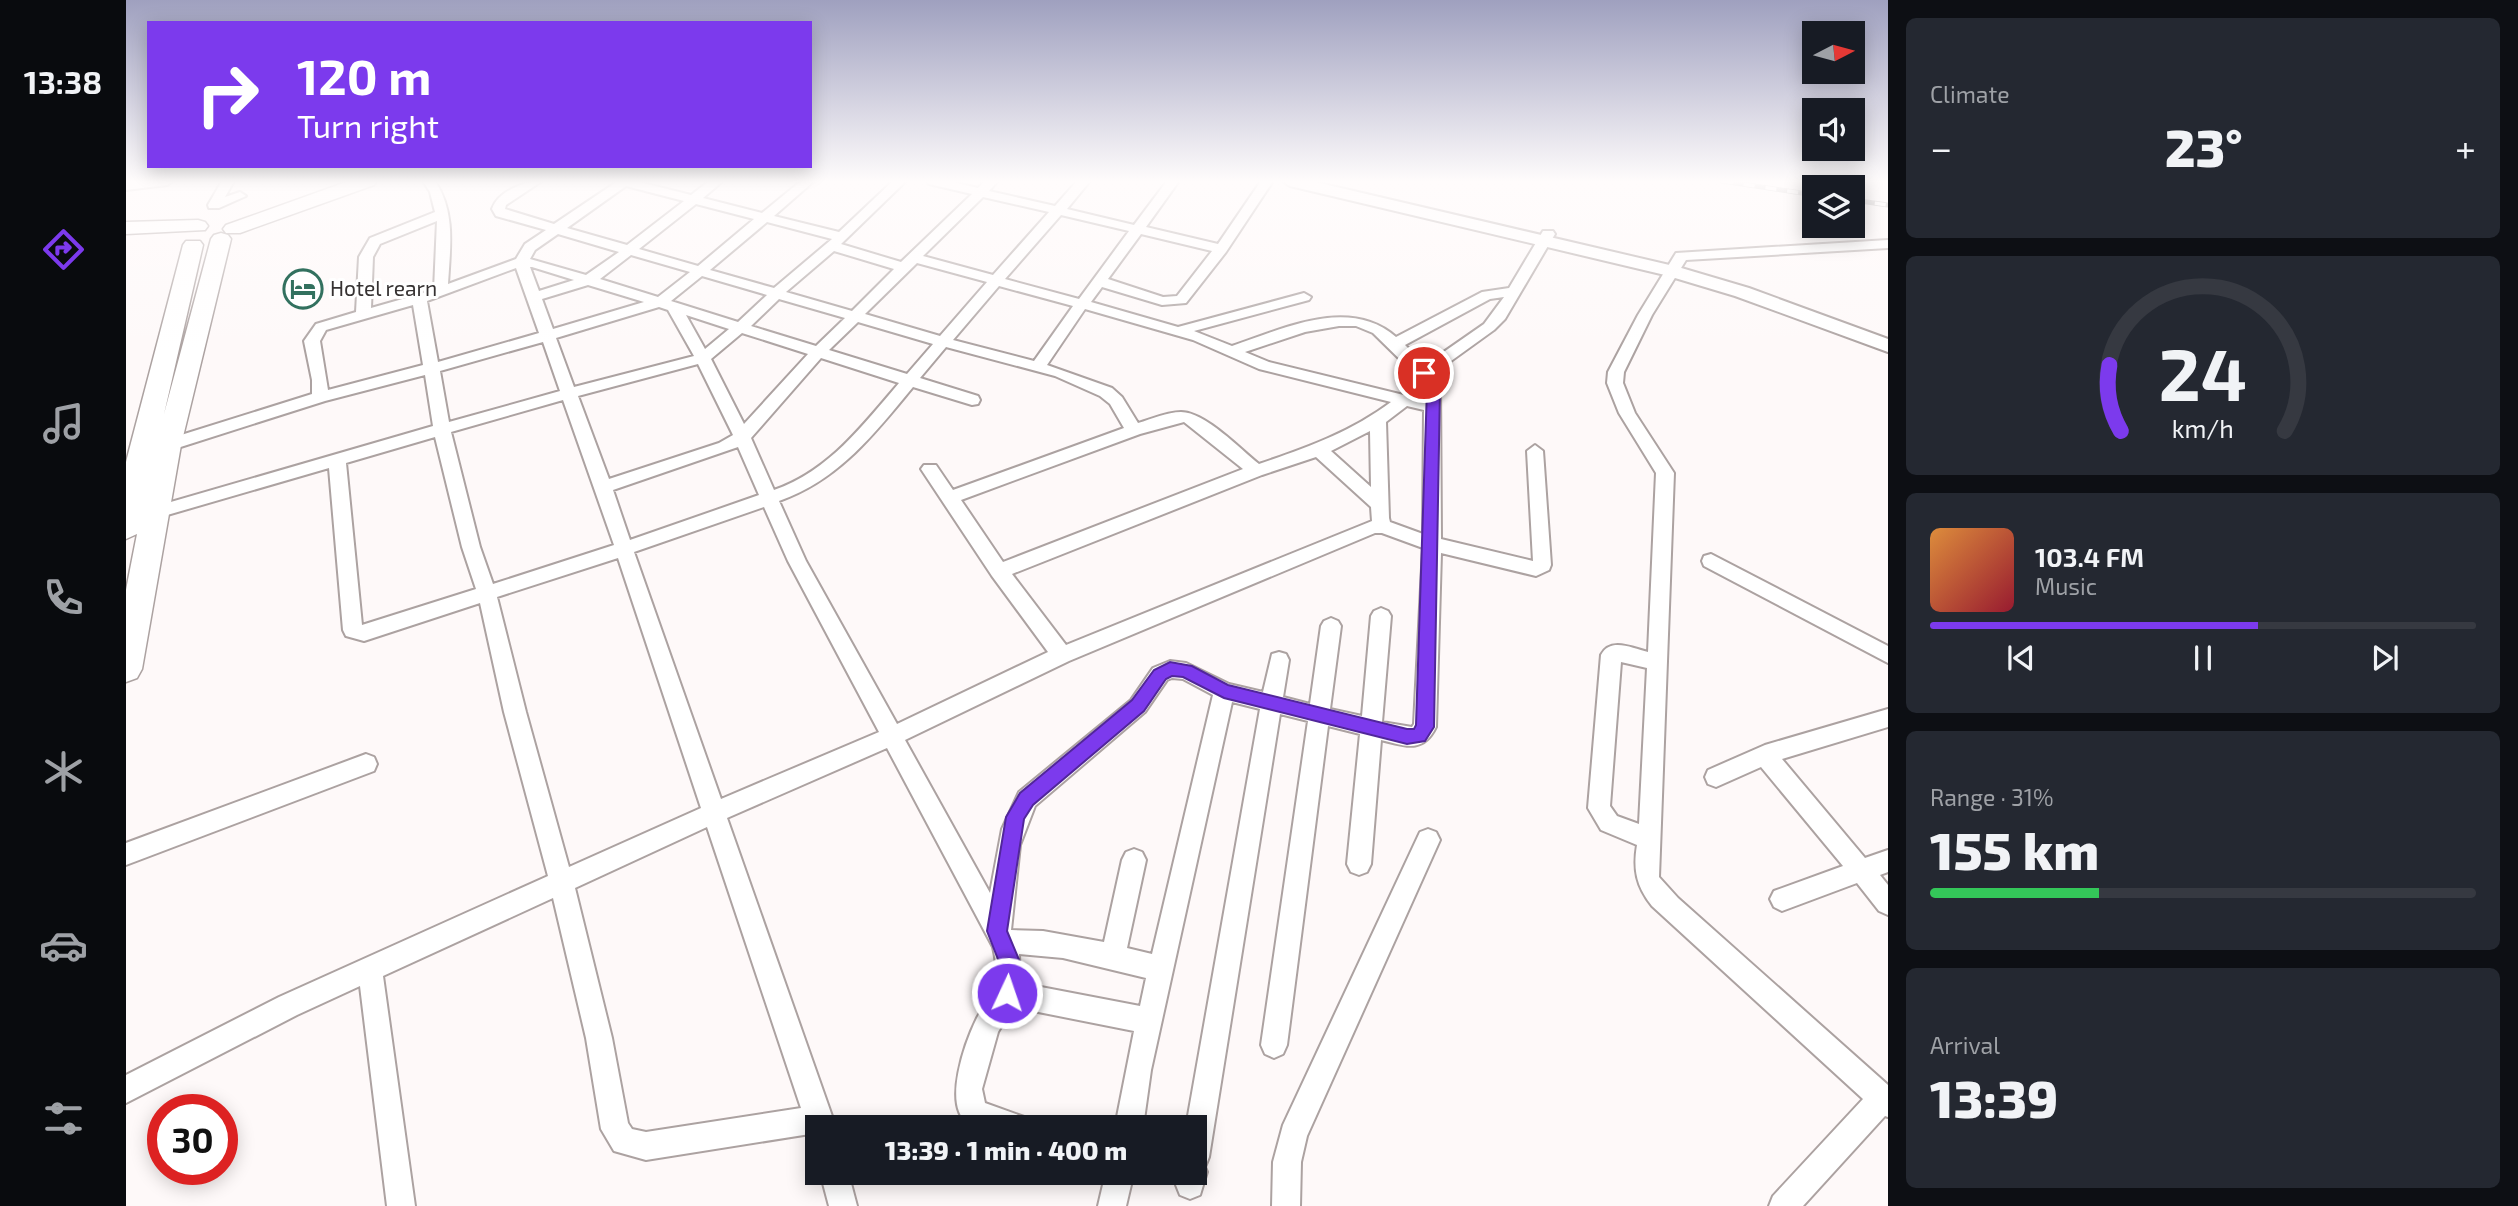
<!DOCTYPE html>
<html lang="en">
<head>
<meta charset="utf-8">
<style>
	:root { --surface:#171b24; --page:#242831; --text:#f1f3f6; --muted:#9ea1a6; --line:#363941; --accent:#7c3aed }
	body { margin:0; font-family:"Exo 2",sans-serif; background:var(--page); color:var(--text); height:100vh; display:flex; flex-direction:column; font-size:26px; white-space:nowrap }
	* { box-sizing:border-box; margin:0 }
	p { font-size:23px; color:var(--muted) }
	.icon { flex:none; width:38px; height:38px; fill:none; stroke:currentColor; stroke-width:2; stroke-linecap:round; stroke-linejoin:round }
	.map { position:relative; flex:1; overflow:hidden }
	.side { display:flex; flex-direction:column; gap:18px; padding:18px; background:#0d0f14; width:630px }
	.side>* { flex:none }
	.hud { position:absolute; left:21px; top:21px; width:665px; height:147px; border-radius:0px; box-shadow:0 4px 18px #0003; background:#7c3aed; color:#fff; overflow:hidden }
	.needle { width:46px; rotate:84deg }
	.fabs { position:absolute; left:1676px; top:21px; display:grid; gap:14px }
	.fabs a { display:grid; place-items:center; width:63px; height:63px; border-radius:0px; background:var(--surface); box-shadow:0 4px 18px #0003; font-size:35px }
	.speed { position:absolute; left:21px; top:1094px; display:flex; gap:14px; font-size:35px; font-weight:700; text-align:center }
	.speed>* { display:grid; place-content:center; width:91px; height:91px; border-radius:50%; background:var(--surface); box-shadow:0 4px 18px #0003; line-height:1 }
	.speed .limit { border:10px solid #d22; background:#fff; color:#111 }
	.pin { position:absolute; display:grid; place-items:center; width:60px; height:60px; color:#fff; margin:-30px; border:4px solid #fff; border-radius:50%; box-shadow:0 2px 7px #0007 }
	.me { position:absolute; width:77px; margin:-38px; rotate:3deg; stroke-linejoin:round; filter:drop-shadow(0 0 5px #0008) }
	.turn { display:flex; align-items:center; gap:24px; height:147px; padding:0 35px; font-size:32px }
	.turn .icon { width:91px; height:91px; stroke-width:2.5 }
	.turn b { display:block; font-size:49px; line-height:60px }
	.big { font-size:52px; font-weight:800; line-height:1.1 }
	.side .widget { flex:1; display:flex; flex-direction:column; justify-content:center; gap:10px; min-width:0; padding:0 24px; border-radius:10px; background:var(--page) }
	.side .dial { align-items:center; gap:0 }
	.dial svg { height:182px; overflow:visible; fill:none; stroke:var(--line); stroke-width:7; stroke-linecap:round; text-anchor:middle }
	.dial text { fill:var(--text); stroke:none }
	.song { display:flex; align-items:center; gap:21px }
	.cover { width:84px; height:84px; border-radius:10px; background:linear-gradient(135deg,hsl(30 70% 55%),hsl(350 70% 35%)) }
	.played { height:7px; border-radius:4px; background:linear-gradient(90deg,var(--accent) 60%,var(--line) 60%) }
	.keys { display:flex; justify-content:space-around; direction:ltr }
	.heat { display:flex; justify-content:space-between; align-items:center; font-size:38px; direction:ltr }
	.charge { height:10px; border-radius:5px; background:linear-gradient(90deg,#34c759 31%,var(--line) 0) }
	.trip { position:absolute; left:679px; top:1115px; width:402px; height:70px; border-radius:0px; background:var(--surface); box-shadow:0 4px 18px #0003; font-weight:800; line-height:70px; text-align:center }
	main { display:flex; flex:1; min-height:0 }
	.dock { display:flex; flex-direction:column; width:126px; justify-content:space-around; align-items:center; background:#090b0e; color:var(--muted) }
	.dock .icon { width:49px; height:49px }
	.dock .current { color:var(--accent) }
	.dock b { font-size:32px; color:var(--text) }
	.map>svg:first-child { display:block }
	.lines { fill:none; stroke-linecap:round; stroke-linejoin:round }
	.street-casing { stroke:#aca2a1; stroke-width:4 }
	.secondary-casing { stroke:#aca2a1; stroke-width:4 }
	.primary-casing { stroke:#aca2a1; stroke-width:3 }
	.street { fill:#fff; fill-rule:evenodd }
	.secondary { fill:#fff; fill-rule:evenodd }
	.primary { fill:#fff; fill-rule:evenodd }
	.rail-casing { stroke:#858181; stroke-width:5 }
	.rail { stroke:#fff; stroke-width:3.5; stroke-dasharray:11; stroke-linecap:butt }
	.route { fill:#7c3aed; stroke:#51269a; stroke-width:2 }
	.labels { text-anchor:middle; stroke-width:6; stroke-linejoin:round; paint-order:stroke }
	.far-poi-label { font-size:21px; fill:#363232; stroke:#fff; text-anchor:start }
</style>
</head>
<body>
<main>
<nav class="dock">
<b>13:38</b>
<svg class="icon current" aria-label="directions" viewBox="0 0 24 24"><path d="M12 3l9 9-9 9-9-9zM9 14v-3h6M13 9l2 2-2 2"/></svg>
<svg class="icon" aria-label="music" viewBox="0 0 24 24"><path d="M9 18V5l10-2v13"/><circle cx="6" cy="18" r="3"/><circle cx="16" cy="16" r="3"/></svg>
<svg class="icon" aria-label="phone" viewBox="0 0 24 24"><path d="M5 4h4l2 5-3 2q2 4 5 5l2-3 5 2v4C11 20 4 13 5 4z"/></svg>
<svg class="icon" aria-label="climate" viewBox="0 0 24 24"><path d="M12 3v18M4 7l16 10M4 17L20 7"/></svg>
<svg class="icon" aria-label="car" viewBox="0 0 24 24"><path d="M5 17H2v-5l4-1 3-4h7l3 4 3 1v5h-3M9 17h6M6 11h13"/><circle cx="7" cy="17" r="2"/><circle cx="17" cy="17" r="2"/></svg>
<svg class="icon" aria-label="filters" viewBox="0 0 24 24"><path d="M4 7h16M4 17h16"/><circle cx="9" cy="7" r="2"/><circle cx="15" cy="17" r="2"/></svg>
</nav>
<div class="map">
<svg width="1762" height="1206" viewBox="0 0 1762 1206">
	<rect width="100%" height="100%" fill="#fef9f9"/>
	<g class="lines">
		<g class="street-casing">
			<g id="street">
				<path d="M 47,181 L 41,185 L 0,190 L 0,182 Z"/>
				<path d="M 96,181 L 108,181 L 99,197 L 114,192 L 120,196 L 93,208 L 83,208 L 82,205 Z"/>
				<path d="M 297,181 L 309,181 C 330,213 324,248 322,284 L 390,259 L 399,244 L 420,230 L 370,216 L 366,209 C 372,191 399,181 416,181 L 380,205 L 379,209 L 428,224 L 492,181 L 509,181 L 565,195 L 583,181 L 597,181 L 577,198 L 636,213 L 675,181 L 688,181 L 648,216 L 713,232 L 767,181 L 780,181 L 715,244 L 775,262 L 846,194 L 803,184 L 801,181 L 822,181 L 852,188 L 859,181 L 872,181 L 863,191 L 929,206 L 951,181 L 964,181 L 941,209 L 1008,225 L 1041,181 L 1053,181 L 1020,227 L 1092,244 L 1135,181 L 1147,181 L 1100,252 L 1060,303 L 1036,305 L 976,287 L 965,302 L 1052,327 L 1178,293 L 1185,297 L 1183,300 L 1068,331 L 1106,346 C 1157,329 1223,296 1270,337 L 1356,292 L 1383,288 L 1417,231 L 1427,231 L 1429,234 L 1379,319 L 1368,330 L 1307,374 L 1314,382 L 1315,539 L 1407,561 L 1401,451 L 1409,445 L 1417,451 L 1425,565 L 1423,570 L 1410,576 L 1315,553 L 1310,727 C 1297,754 1279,746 1255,740 L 1245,864 L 1241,872 L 1233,875 L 1225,872 L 1221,864 L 1234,734 L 1202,726 L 1161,1045 L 1157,1054 L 1148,1058 L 1139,1054 L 1135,1045 L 1182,721 L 1154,714 L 1083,1157 L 1079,1167 L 1081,1172 L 1074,1195 L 1064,1199 L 1054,1195 L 1050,1185 L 1053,1172 L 1069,1172 L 1069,1127 L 1060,1127 L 1134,709 L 1106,702 L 1025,1070 L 1017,1127 L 989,1127 L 1008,1031 L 887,1007 L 872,1032 L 856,1089 L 859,1103 L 898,1117 L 902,1127 C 885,1127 857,1132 843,1124 C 815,1107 840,1040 851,1018 C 856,1008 865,999 868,990 C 873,976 870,960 867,947 L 761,748 L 601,818 L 707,1119 L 709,1127 L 691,1127 L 691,1139 L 684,1134 L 520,1160 L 488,1151 L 475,1129 L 460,1038 L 427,898 L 257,976 L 289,1206 L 261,1206 L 234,986 L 171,1015 L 0,1103 L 0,1075 L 153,997 L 422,876 L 378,712 L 354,603 L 238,641 L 220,636 L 217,630 L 203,468 L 0,527 L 0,515 L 307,426 L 299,375 L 199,401 L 42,451 L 34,445 L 36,441 L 186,394 L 186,380 L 178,341 L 190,324 L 230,312 L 233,257 L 244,238 L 309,212 L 304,192 ZM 500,186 L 558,201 L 501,245 L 441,228 ZM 857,197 L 923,212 L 867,275 L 797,256 ZM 570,204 L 628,219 L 572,266 L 513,249 ZM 935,215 L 1003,231 L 953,299 L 879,279 ZM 311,221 L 308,290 L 245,308 L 247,257 L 254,244 ZM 641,222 L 706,239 L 648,288 L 584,270 ZM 432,234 L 493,252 L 460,275 L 404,259 L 409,250 ZM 1015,234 L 1086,251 L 1051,296 L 1037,297 L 982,279 ZM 708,251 L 768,269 L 726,311 L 660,292 ZM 505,255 L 564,272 L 532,297 L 474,279 ZM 791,263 L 861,282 L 814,336 L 739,314 ZM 404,267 L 406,267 L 448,280 L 413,291 ZM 390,268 L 413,333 L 312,362 L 301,301 ZM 576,276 L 641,295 L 612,322 L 545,301 ZM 462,285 L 518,302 L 427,329 L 416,299 ZM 873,286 L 947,306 L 908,361 L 827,340 ZM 1378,297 L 1358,324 L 1299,365 L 1279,345 L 1364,299 ZM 653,299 L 719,318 L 690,346 L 625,326 ZM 287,305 L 297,365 L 202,390 L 194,341 L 200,330 ZM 533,307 L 542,310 L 568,356 L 448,387 L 430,338 ZM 959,309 L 1067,340 L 1133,369 L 1265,402 C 1225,432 1180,448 1133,464 C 1114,449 1079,412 1055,412 C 1041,412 1026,419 1012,423 L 996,397 L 986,388 L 921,365 ZM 560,315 L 603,329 L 579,349 ZM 732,322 L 807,344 L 781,374 L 703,350 ZM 1213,326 L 1230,326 L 1247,333 L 1298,383 L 1298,400 L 1143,362 L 1119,352 L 1179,332 ZM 616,333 L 682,354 L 618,424 L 585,359 ZM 417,342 L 434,391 L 323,422 L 314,371 ZM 820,347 L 929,376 L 974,396 L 984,404 L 998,428 L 827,490 L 810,465 L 798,465 L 795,469 L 866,576 L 922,652 L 771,724 L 680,561 L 653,501 C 713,480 748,434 787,387 L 846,405 L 852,404 L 854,400 L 852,396 L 794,378 ZM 695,358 L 773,383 C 737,425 703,471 648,490 L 625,438 ZM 572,364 L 607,435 L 593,443 L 483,479 L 452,396 ZM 437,400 L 488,545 L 367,584 L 354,547 L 325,432 ZM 1281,406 L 1298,410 L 1297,534 L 1264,522 L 1263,518 L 1260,422 ZM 1058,422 L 1117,469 L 877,562 L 835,500 L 1014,434 ZM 1244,431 L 1245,487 L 1205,451 ZM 309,437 L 336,547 L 350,589 L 236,625 L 220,463 ZM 612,447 L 633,495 L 504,540 L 487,490 ZM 1190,457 L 1245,507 L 1246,521 L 940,645 L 886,574 L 1136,475 ZM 638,507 L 662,561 L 753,732 L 595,799 L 508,552 ZM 1249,533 L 1256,533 L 1297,548 L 1288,724 L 1286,727 L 1256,722 L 1265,616 L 1262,611 L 1255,608 L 1248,611 L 1245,616 L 1236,716 L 1204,709 L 1215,626 L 1212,621 L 1205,618 L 1198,621 L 1195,626 L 1184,704 L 1157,697 L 1163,660 L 1160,654 L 1153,652 L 1146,654 L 1137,692 L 1103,684 L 1060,663 L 1044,661 L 1027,668 L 1005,700 L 893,792 L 876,829 L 864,893 L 779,740 L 943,661 ZM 492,558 L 575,808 L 443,867 L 400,712 L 371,597 ZM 1046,678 L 1057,679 L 1087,695 L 1026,954 L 1001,948 L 1020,860 L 1016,852 L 1008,849 L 1000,852 L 996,860 L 978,942 L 917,931 L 885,930 L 894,845 L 909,806 L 1019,712 L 1041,680 ZM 581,827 L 675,1108 L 520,1132 L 506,1129 L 502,1123 L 486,1038 L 449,888 ZM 893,954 L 937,958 L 1020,978 L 1014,1006 L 894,983 Z"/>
				<path d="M 1762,240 L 1762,248 L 1560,260 L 1526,315 L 1498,372 L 1497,383 L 1509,413 L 1548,473 L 1533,877 L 1552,898 L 1762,1085 L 1762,1117 L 1759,1116 L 1677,1206 L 1643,1206 L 1647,1196 L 1737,1099 L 1526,906 C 1510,886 1507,869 1511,845 L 1475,830 L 1462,808 L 1475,655 C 1484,637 1506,648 1522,652 L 1530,473 L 1493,413 L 1481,383 L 1482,372 L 1512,315 L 1550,253 ZM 1495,662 L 1521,668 L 1513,824 L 1491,816 L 1484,806 Z"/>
				<path d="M 1585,554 L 1762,646 L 1762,663 L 1578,566 L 1576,561 L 1578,556 Z"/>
				<path d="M 1762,709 L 1762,727 L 1656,759 L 1739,858 L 1762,850 L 1762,872 L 1754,875 L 1762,885 L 1762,915 L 1753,911 L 1731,883 L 1656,911 L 1648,907 L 1644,899 L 1648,891 L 1717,866 L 1635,767 L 1590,787 L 1582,784 L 1579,777 L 1582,770 L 1639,745 Z"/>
				<path d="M 240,754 L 248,757 L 251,764 L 248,771 L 0,865 L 0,843 Z"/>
				<path d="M 1302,829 L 1310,832 L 1314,840 L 1181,1136 L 1175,1162 L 1174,1206 L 1146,1206 L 1147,1162 L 1157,1125 L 1294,832 Z"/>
				<path d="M 694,1172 L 722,1172 L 731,1206 L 703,1206 Z"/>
				<path d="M 980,1172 L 1008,1172 L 1000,1206 L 972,1206 Z"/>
			</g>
		</g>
		<g class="secondary-casing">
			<path id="secondary" d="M 1156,181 L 1185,181 L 1552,267 L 1623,288 L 1762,339 L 1762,352 L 1609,296 L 1539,275 L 1164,186 Z"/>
		</g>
		<g class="primary-casing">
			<g id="primary">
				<path d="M 223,181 L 251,181 L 248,185 L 114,233 L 100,233 L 97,229 L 100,225 Z"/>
				<path d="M 72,220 L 79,222 L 82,226 L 79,230 L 0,234 L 0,222 Z"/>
				<path d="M 95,233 L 102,235 L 105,239 L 55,445 L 16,669 L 11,678 L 0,682 L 0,590 L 11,534 L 0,539 L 0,462 L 57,245 L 60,241 L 74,241 L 77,245 L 38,414 L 85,239 L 88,235 Z"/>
			</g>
		</g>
		<use href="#street" class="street"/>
		<use href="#secondary" class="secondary"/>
		<use href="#primary" class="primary"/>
		<g class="rail-casing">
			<g id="rail">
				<path d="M 1596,181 L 1689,195"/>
				<path d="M 1727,200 L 1762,205"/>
			</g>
		</g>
		<use href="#rail" class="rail"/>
	</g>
	<linearGradient id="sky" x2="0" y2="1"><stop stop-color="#9fa0bf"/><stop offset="0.52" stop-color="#fffcfc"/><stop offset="1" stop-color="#fffcfc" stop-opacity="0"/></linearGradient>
	<rect width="1762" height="350" fill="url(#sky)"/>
	<path class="route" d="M 1298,369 L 1302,370 L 1314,388 L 1308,727 L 1299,741 L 1281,744 L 1098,698 L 1057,677 L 1046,676 L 1040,679 L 1018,711 L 907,805 L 898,819 L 881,931 L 894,962 L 888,1001 L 881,1004 L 873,1001 L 870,993 L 873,962 L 861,931 L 880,817 L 894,793 L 1006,700 L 1028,670 L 1044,662 L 1066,666 L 1102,685 L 1281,729 L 1288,729 L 1290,725 L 1301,388 L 1291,373 Z"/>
	<defs>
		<g id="hotel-ring" transform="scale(2.0125)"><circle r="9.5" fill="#fff" stroke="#32715f" stroke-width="1.5"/><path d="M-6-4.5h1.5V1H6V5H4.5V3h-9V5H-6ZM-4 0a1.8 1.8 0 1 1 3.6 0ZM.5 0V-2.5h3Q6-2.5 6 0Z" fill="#32715f"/></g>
	</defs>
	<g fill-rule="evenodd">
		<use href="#hotel-ring" x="177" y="289"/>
	</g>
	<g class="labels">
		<g class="far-poi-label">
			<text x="204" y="296">Hotel rearn</text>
		</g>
	</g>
</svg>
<div class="fabs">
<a><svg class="needle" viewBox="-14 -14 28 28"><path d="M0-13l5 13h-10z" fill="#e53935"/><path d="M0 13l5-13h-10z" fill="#9ea1a6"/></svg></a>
<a><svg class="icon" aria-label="sound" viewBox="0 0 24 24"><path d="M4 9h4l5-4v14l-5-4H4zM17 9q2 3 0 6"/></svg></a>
<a><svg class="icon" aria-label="layers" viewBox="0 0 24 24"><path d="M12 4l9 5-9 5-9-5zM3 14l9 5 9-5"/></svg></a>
</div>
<div class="speed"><div class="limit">30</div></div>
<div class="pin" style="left:1298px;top:373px;background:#d93025"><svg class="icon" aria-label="arrive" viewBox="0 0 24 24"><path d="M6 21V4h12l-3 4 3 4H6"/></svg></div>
<svg class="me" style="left:881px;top:993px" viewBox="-20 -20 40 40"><circle r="17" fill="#7c3aed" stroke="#fff" stroke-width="3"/><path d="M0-11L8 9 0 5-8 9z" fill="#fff"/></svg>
<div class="trip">13:39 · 1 min · 400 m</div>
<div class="hud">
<div class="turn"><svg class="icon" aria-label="right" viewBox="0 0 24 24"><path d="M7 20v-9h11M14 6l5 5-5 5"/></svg><div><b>120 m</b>Turn right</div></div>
</div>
</div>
<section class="side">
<div class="widget"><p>Climate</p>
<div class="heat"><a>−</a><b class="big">23°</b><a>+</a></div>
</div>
<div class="widget dial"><svg viewBox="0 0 100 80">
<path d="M14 69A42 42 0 1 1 86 69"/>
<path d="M14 69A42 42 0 0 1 9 40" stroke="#7c3aed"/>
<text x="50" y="56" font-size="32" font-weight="700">24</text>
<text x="50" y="72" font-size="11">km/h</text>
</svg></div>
<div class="widget">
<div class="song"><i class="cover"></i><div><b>103.4 FM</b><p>Music</p></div></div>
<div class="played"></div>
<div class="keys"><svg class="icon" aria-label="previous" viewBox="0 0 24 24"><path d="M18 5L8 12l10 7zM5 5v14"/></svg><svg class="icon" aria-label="pause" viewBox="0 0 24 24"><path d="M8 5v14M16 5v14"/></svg><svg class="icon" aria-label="next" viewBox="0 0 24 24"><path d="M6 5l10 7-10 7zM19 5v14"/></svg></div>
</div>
<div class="widget"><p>Range · 31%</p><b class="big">155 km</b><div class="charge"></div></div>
<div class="widget"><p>Arrival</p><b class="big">13:39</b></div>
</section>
</main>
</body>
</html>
